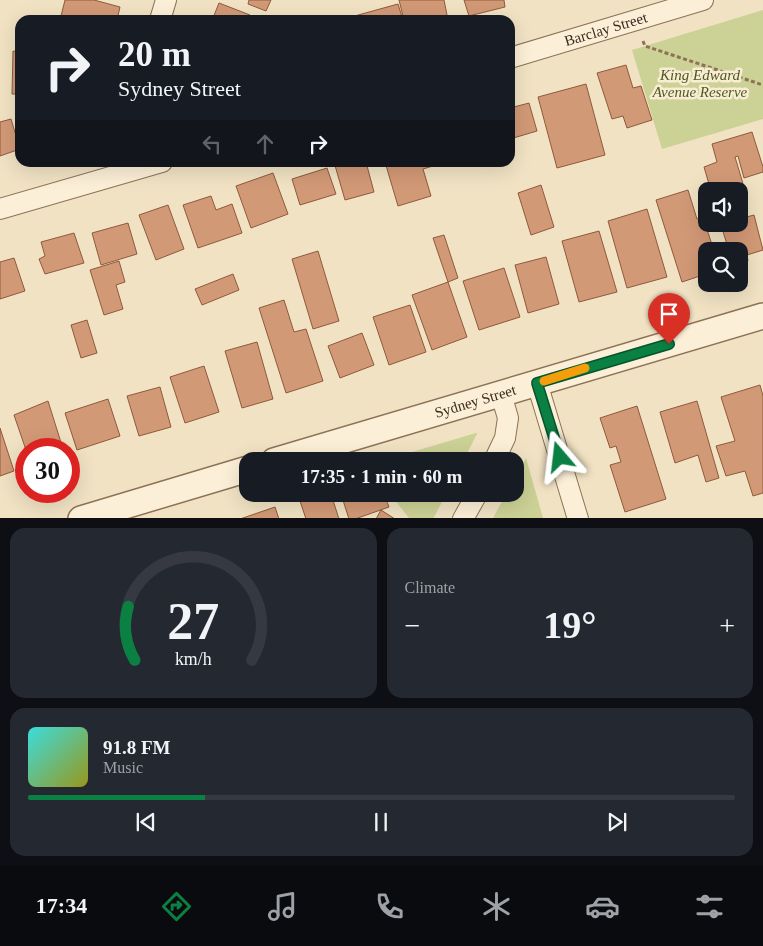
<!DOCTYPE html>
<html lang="en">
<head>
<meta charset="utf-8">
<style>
	:root { --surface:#171b24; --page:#242831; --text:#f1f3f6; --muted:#9ea1a6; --line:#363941; --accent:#0b8043 }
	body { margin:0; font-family:Georgia,serif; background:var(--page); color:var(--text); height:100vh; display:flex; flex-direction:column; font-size:19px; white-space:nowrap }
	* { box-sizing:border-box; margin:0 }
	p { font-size:16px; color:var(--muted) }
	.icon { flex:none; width:28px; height:28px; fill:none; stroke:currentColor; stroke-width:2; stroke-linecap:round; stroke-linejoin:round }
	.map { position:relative; height:518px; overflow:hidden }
	.drawer { display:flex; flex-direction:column; gap:10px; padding:10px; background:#0d0f14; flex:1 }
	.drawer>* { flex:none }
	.hud { position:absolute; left:15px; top:15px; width:500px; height:152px; border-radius:15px; box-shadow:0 5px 20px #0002; background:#171b24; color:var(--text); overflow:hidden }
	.tools { position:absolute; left:698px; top:182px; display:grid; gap:10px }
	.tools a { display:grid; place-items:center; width:50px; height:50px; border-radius:10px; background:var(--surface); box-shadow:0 5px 20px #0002; font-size:25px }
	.speed { position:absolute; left:15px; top:438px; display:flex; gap:10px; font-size:25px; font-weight:700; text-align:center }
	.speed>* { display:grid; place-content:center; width:65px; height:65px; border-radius:50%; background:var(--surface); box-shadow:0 5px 20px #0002; line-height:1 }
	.speed .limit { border:8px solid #d22; background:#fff; color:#111 }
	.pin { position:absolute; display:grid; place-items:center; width:42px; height:42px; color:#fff; margin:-51px -21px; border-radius:50% 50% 50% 0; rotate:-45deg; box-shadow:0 0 5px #0007 }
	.pin .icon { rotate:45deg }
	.me { position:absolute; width:55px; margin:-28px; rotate:343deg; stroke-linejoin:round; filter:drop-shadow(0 0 4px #0008) }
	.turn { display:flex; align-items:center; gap:18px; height:105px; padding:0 20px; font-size:22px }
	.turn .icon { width:65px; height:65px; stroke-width:2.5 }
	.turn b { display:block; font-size:35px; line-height:42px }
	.lanes { display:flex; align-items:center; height:48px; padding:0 20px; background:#0003; justify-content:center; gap:25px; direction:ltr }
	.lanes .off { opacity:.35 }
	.big { font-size:38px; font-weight:700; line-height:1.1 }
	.drawer .widget { flex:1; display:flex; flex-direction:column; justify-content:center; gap:8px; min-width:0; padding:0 18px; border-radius:15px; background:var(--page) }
	.drawer .dial { align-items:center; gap:0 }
	.dial svg { height:130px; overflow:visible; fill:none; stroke:var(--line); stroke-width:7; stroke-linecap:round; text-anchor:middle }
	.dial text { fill:var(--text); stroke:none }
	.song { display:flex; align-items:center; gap:15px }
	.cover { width:60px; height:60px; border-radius:8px; background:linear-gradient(135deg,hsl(180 70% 55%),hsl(60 70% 35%)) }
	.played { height:5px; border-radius:2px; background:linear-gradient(90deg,var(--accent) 25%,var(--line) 25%) }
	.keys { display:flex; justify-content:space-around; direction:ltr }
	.heat { display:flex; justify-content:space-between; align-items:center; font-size:28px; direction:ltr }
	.drawer .tiles { flex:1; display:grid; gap:10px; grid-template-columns:1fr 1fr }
	.widget:last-child { grid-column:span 2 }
	.trip { position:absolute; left:239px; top:452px; width:285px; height:50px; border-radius:15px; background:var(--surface); box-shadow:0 5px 20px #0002; font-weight:700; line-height:50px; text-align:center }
	.tabs { display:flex; height:80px; justify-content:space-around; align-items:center; background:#090b0e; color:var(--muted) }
	.tabs .icon { width:35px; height:35px }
	.tabs .on { color:var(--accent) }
	.tabs b { font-size:22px; color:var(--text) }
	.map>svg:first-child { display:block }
	.green { fill:#ccd196 }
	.building { fill:#d29976; stroke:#8e5a3c }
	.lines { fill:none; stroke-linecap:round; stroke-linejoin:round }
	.minor-casing { stroke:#8d7258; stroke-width:22 }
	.tertiary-casing { stroke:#8d7258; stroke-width:28 }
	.path { stroke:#8d7258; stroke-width:3; stroke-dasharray:4 2.5; stroke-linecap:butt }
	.minor { stroke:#fbefd7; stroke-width:20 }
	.tertiary { stroke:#fbefd7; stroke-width:25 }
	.route-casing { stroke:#07532c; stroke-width:12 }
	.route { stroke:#0b8043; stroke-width:9 }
	.slow { stroke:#f59e0b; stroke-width:9 }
	.labels { text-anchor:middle; stroke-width:5; stroke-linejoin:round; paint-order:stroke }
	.street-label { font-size:15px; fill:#3c2b1d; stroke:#f8ecd3 }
	.park-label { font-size:15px; font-style:italic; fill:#4e5a22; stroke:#f8ecd3 }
</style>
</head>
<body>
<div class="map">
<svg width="763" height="519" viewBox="0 0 763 519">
	<rect width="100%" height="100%" fill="#f1e2c3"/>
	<g class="green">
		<path d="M 763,10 L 763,119 L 662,149 L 632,50 Z"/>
		<path d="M 478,432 L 463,461 L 382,461 L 479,432 Z"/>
		<path d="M 526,458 L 543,518 L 493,518 L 506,494 L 515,494 L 515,478 Z"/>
		<path d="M 390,494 L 446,494 L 433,519 L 409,518 Z"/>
	</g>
	<g class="building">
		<path d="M 65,0 L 94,0 L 120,7 L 117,20 L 60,20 Z"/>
		<path d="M 249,0 L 271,0 L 266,11 L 248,4 Z"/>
		<path d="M 399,0 L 444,0 L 448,20 L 404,20 Z"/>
		<path d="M 464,0 L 504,0 L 505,7 L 469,16 Z"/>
		<path d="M 219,3 L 250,15 L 248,20 L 218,20 L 213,18 Z"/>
		<path d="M 398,4 L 403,20 L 352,20 L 351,17 Z"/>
		<path d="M 13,51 L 20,52 L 20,94 L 12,94 Z"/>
		<path d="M 626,65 L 633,88 L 641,86 L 652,120 L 627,128 L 623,116 L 612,119 L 597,73 Z"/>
		<path d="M 586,84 L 605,155 L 557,168 L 538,97 Z"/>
		<path d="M 529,103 L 537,131 L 510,139 L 510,108 Z"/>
		<path d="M 11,119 L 20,149 L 0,156 L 0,122 Z"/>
		<path d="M 752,132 L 763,167 L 763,172 L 744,178 L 738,156 L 735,157 L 747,197 L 739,199 L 739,191 L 711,191 L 704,167 L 717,162 L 712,144 Z"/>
		<path d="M 334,162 L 366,162 L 374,192 L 345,200 Z"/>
		<path d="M 385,162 L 443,162 L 443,163 L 423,169 L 431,196 L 398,206 Z"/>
		<path d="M 327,168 L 336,194 L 300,205 L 292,179 Z"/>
		<path d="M 273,173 L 288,214 L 251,228 L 236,186 Z"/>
		<path d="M 541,185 L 554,227 L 531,235 L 518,193 Z"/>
		<path d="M 688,190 L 697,219 L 703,217 L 714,251 L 706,251 L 706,274 L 682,282 L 656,200 Z"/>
		<path d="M 211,196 L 216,210 L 232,204 L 242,233 L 198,248 L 183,205 Z"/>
		<path d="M 168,205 L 184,249 L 156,260 L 139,215 Z"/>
		<path d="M 647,209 L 667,277 L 627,288 L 608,221 Z"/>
		<path d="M 754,215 L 763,250 L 747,255 L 748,261 L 739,264 L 739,251 L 729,251 L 721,225 L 739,224 L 739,219 Z"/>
		<path d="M 128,223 L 137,254 L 101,265 L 92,233 Z"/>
		<path d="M 599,231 L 617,292 L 579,302 L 562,241 Z"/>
		<path d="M 74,233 L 84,263 L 45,274 L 39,259 L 45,256 L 41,242 Z"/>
		<path d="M 444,235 L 458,278 L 448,282 L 433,238 Z"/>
		<path d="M 318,251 L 339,321 L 313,329 L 292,259 Z"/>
		<path d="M 546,257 L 559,304 L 528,313 L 515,265 Z"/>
		<path d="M 14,258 L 25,291 L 0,299 L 0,262 Z"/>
		<path d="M 119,261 L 125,282 L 116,285 L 123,309 L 104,315 L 90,270 Z"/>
		<path d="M 504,268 L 520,317 L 479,330 L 463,281 Z"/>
		<path d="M 233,274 L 239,290 L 202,305 L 195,289 Z"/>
		<path d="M 448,282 L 467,337 L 432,350 L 412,295 Z"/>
		<path d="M 284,300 L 294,332 L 306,329 L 323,381 L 286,393 L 259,308 Z"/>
		<path d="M 410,305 L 426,352 L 389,365 L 373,317 Z"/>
		<path d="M 87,320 L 97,353 L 81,358 L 71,325 Z"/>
		<path d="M 362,333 L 374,365 L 340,378 L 328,346 Z"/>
		<path d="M 257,342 L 273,399 L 242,408 L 225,351 Z"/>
		<path d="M 204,366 L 219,412 L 185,423 L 170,377 Z"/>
		<path d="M 760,385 L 763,396 L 763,493 L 753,496 L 745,471 L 726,476 L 716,446 L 735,441 L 721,397 Z"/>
		<path d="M 160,387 L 171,427 L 139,436 L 127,396 Z"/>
		<path d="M 108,399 L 120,436 L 77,450 L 65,413 Z"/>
		<path d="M 48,401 L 63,449 L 26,450 L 14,415 Z"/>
		<path d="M 697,401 L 719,478 L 706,482 L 698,455 L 675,463 L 660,412 Z"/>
		<path d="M 637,406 L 666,499 L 625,512 L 610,465 L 621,462 L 616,446 L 610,448 L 600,418 Z"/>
		<path d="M 0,428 L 14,471 L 0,476 Z"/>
		<path d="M 301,494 L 331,494 L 339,519 L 306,519 L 298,495 Z"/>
		<path d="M 341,494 L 384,494 L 389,507 L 355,519 L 349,519 Z"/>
		<path d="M 275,507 L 279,519 L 240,519 Z"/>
		<path d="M 381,510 L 395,519 L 376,519 Z"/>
	</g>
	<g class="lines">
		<g class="minor-casing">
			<g id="minor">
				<path d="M 160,20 L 166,0"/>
				<path id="s1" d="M 510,58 L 703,0"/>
				<path d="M 0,209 L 162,162"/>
				<path d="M 537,383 L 578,519"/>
				<path d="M 494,461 L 505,438 L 508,418 L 501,394"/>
				<path d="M 463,519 L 477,494"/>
			</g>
		</g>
		<g class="tertiary-casing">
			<g id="tertiary">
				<path id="s2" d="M 274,461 L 763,316"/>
				<path d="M 81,519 L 248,469"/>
			</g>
		</g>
		<path class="path" d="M 643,41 L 645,46 L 763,85"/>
		<use href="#minor" class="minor"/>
		<use href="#tertiary" class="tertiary"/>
	</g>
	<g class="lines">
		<g class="route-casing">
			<path id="route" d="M 560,457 L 537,383 L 669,344"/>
		</g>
		<use href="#route" class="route"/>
		<path class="slow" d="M 544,381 L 585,368"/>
	</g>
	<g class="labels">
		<g class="street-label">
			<text dy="5" stroke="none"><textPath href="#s1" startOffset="100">Barclay Street</textPath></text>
			<text dy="5" stroke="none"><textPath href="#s2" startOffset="210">Sydney Street</textPath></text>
		</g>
		<g class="park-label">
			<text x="700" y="80">King Edward<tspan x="700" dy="17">Avenue Reserve</tspan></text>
		</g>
	</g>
</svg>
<div class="tools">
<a><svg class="icon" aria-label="sound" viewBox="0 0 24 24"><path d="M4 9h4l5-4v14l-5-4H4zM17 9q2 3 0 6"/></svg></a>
<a><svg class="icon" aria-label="search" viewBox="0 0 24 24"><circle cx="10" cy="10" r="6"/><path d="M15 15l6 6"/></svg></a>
</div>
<div class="speed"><div class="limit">30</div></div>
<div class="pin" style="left:669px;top:344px;background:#d93025"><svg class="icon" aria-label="arrive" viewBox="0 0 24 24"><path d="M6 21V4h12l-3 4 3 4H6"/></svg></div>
<svg class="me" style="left:560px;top:457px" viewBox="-20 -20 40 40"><path d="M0-17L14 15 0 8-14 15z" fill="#0b8043" stroke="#fff" stroke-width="4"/></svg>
<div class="trip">17:35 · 1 min · 60 m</div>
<div class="hud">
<div class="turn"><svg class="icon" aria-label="right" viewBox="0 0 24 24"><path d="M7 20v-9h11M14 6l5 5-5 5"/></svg><div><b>20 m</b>Sydney Street</div></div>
<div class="lanes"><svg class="icon off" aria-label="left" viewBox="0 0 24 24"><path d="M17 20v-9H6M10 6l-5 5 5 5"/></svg><svg class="icon off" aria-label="ahead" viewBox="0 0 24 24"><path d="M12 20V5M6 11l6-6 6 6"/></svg><svg class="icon" aria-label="right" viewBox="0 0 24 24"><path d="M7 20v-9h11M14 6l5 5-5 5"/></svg></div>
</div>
</div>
<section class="drawer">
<div class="tiles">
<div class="widget dial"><svg viewBox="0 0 100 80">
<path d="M14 69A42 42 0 1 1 86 69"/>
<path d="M14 69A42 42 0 0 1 10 36" stroke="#0b8043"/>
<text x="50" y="56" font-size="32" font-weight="700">27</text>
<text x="50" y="72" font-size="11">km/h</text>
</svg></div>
<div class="widget"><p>Climate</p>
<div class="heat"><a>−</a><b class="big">19°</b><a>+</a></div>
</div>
<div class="widget">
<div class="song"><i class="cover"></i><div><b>91.8 FM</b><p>Music</p></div></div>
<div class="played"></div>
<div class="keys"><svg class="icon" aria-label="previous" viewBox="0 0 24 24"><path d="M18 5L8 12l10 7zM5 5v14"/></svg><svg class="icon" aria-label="pause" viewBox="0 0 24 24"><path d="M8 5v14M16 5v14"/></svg><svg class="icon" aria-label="next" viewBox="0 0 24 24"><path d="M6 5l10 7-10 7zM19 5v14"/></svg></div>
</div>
</div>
</section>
<nav class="tabs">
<b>17:34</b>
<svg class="icon on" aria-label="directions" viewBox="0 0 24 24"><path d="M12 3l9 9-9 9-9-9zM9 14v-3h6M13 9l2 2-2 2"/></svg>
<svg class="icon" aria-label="music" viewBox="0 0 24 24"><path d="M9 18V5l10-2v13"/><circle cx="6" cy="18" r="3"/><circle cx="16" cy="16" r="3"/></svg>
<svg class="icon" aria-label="phone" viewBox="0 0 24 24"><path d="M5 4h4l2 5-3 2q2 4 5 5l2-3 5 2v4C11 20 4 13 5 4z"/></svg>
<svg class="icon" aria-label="climate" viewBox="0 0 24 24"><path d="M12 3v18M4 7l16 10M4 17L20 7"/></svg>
<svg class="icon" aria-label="car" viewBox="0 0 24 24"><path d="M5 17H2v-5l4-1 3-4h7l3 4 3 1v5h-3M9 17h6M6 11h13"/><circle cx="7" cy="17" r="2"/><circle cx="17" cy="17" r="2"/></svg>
<svg class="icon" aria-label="filters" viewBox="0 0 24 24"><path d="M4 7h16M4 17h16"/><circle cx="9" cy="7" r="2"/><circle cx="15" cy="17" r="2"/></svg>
</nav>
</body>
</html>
